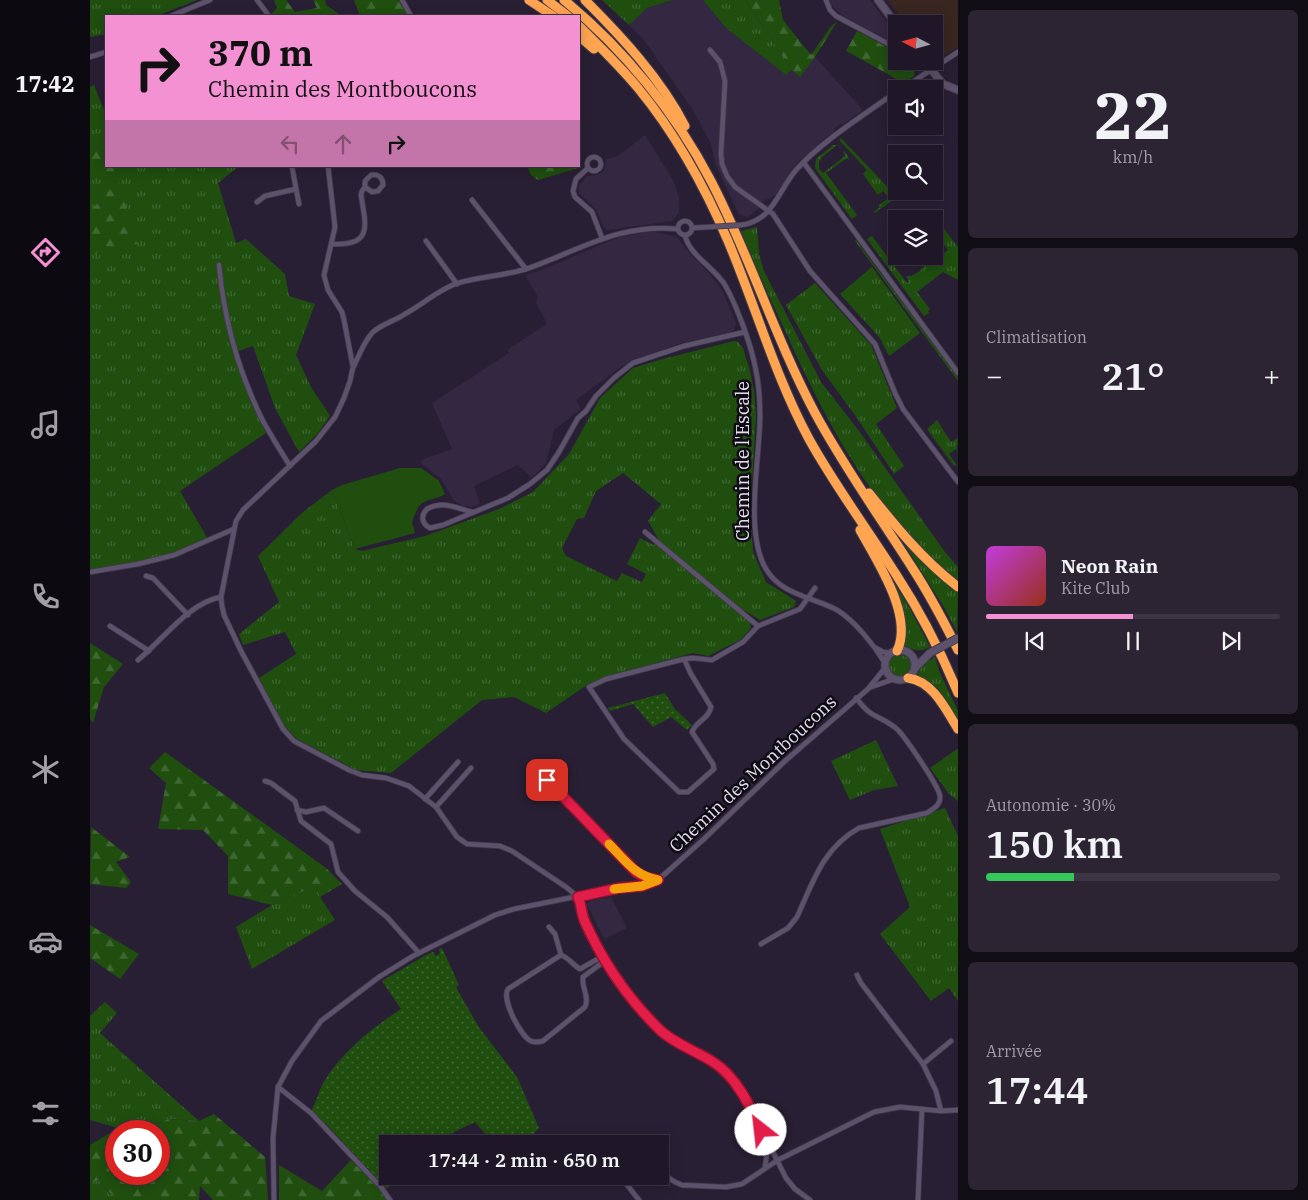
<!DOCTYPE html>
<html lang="fr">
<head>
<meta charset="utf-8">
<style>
	:root { --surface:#1f1727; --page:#2c2433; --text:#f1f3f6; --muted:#a19fa7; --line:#3c3644; --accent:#f491d3 }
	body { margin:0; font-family:"IBM Plex Serif",serif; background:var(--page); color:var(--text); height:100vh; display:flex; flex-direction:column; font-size:19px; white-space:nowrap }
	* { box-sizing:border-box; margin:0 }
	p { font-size:16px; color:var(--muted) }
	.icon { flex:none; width:28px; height:28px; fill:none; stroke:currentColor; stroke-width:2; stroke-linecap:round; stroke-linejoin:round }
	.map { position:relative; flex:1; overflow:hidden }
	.panel { display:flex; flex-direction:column; gap:10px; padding:10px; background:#110d15; width:350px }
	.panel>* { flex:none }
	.top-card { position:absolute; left:15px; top:15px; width:475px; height:152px; border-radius:0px; box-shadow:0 2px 12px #0003,0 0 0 1px var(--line); background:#f491d3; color:#111; overflow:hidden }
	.needle { width:32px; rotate:276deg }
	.fabs { position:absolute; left:798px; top:15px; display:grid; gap:10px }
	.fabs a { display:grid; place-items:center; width:55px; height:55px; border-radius:0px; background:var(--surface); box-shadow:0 2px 12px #0003,0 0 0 1px var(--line); font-size:25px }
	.speed { position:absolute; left:15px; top:1120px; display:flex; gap:10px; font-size:25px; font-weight:700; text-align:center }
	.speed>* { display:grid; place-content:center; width:65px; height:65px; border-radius:50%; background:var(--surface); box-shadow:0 2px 12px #0003,0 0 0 1px var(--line); line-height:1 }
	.speed .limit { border:8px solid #d22; background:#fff; color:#111 }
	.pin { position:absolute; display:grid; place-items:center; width:42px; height:42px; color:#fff; margin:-21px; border-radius:10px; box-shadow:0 2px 8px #0006 }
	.me { position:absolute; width:55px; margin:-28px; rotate:331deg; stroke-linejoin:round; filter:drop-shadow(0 0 4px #0008) }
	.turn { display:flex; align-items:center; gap:18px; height:105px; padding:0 20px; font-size:22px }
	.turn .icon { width:65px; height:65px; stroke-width:2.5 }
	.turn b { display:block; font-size:35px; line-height:42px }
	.lanes { display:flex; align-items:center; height:48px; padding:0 20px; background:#0003; justify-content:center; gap:25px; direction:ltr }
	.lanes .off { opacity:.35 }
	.big { font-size:38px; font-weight:600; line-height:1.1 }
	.panel .widget { flex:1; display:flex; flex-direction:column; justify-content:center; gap:8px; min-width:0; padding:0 18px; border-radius:8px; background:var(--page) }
	.panel .dial { align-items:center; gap:0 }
	.dial b { font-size:65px; line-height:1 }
	.song { display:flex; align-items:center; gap:15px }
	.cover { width:60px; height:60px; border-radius:8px; background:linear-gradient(135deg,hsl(290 70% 55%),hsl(10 70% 35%)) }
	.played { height:5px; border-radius:2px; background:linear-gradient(90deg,var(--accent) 50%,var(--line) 50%) }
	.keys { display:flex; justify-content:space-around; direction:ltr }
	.heat { display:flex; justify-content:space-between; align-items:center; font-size:28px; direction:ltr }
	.charge { height:8px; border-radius:4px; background:linear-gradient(90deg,#34c759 30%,var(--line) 0) }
	.trip { position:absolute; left:289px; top:1135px; width:290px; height:50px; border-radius:0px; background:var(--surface); box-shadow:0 2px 12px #0003,0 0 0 1px var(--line); font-weight:600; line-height:50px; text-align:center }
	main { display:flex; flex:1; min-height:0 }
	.dock { display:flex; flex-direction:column; width:90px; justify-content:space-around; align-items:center; background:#0c0910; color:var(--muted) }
	.dock .icon { width:35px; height:35px }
	.dock .on { color:var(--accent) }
	.dock b { font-size:22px; color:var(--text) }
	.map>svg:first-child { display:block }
	.built { fill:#342741 }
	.industrial { fill:#392620 }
	.grass { fill:url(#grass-tufts) }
	.forest { fill:url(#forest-firs); fill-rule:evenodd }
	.park { fill:url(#park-dots) }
	.garden { fill:#1f4e0f }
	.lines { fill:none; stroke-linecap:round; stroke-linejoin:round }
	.street-casing { stroke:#443b4d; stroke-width:6 }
	.secondary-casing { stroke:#443b4d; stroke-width:9 }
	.highway-casing { stroke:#443b4d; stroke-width:11 }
	.street { stroke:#5d526b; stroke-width:4.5 }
	.secondary { stroke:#5d526b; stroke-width:7 }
	.highway { stroke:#ffa551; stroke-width:9 }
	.street-bridge-casing { stroke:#443b4d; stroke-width:6; stroke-linecap:butt }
	.secondary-bridge-casing { stroke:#443b4d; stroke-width:9; stroke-linecap:butt }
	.street-bridge { stroke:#5d526b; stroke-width:4.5 }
	.secondary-bridge { stroke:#5d526b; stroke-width:7 }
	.route-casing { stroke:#92132f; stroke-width:12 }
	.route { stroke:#e11d48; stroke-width:9 }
	.slow { stroke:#f59e0b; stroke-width:9 }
	.labels { text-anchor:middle; stroke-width:5; stroke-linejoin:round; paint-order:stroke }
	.street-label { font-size:18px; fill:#e3ddec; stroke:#0f0b14 }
</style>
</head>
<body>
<main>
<nav class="dock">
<b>17:42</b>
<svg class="icon on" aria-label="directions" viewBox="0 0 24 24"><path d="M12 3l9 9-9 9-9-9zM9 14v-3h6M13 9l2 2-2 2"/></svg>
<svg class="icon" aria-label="music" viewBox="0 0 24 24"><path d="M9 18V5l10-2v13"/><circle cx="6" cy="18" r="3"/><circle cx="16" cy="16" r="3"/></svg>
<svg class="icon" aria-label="phone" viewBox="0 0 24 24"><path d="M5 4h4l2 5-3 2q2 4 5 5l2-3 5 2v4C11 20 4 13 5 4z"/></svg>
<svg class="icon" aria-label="climate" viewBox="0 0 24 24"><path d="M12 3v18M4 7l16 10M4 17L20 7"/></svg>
<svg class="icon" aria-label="car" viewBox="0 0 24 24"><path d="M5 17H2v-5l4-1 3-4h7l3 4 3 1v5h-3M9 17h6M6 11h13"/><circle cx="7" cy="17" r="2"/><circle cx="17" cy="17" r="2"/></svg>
<svg class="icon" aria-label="filters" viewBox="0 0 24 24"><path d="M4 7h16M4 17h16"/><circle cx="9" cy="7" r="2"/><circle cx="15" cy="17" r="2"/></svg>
</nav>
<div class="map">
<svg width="868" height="1200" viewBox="0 0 868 1200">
	<defs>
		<pattern id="grass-tufts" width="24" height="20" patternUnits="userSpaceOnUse" patternTransform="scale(1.25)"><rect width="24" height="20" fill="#1f4e0f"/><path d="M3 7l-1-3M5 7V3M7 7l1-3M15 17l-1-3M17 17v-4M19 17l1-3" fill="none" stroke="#3f6732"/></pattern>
		<pattern id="forest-firs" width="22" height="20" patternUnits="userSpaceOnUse" patternTransform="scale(1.25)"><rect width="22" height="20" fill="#1f4e0f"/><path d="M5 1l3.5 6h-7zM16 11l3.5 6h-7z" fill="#3f6732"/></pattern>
		<pattern id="park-dots" width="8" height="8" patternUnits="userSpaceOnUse" patternTransform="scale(1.25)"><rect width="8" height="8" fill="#1f4e0f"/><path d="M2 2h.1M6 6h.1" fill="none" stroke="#3f6732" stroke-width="1.8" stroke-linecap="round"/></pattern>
	</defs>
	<rect width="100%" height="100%" fill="#291f34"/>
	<g class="built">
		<path d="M 584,0 L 613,0 L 635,27 L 696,75 L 702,70 L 710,76 L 725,57 L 773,110 L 754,124 L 748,125 L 745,128 L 743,135 L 709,161 L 702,169 L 687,194 L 679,199 L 675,200 L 668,205 L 669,208 L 658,217 L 653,216 L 648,213 L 625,163 L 621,144 L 603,110 L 554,40 L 539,25 L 557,8 Z"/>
		<path d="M 739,0 L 780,0 L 806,35 L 806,44 L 753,16 L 744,8 Z"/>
		<path d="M 555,135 L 583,180 L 589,197 L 589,213 L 582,221 L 517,230 L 513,226 L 506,209 L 489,193 L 489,186 L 497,176 L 506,175 L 513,172 L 515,168 L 516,159 L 528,156 Z"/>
		<path d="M 561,231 L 587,237 L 602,256 L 617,271 L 632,290 L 646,323 L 644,330 L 641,332 L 591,343 L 531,367 L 486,400 L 491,409 L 464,430 L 456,463 L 443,477 L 441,477 L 428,465 L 384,486 L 390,504 L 382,507 L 373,506 L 364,501 L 351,479 L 332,464 L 331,460 L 362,449 L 342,403 L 419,353 L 417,350 L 457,324 L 446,302 L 448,297 L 435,275 L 454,269 L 530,237 Z"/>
		<path d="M 521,897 L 537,928 L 514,939 L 497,904 L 500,901 Z"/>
	</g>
	<path class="industrial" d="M 798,0 L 868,0 L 868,47 L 857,54 L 844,59 L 844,24 L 815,24 Z"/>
	<g class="grass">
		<path d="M 0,0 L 107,0 L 67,16 L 16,16 L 16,34 L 0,37 Z"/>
		<path d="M 512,0 L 583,0 L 557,8 L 539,25 Z"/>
		<path d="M 613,0 L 655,0 L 702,70 L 696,75 L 635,27 Z"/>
		<path d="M 4,85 L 16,115 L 16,166 L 149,166 L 128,183 L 146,243 L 156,239 L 195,274 L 199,296 L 225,304 L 206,355 L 221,387 L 240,416 L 228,433 L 209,452 L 185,408 L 163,346 L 143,353 L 159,394 L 176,433 L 90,491 L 119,541 L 88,557 L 57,565 L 0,574 L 0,87 Z"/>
		<path d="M 751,138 L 807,197 L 785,213 L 784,212 L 790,207 L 789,205 L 799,198 L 793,191 L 788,195 L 773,174 L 777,170 L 749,140 Z"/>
		<path d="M 743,145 L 748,145 L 751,148 L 747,145 L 731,158 L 732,159 L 729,161 L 729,169 L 733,173 L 755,156 L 753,152 L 754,151 L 758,156 L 759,161 L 757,158 L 736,173 L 767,215 L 762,219 L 725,168 L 726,159 Z"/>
		<path d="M 847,212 L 848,214 L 845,217 L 868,247 L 868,280 L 853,272 L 827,292 L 840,309 L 838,311 L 839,313 L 834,316 L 777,239 L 782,236 L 817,283 L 819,282 L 816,276 L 821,276 L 830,271 L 838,260 L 840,263 L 858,250 L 844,231 L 844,219 L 835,219 Z"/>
		<path d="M 667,227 L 669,254 L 674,271 L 731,382 L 769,431 L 855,552 L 868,567 L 868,582 C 854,570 839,558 826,544 C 769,484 731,410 697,335 C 681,301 665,266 651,231 Z"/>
		<path d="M 766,240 L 868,377 L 868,381 L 765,241 Z"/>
		<path d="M 782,267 L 830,333 L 799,356 L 790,338 L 750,294 Z"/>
		<path d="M 725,283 L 781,345 L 807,408 L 786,424 L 814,466 L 804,474 L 767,418 L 732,370 L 696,305 Z"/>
		<path d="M 644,341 L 648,342 L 653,348 L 660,371 L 664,391 L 666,416 L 660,515 L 663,552 L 676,582 L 706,601 L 704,607 L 670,620 L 649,607 L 596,563 L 568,541 L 569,540 L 558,521 L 571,504 L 533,473 L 506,491 L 494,518 L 487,519 L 472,548 L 476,556 L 527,581 L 532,573 L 552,582 L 556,574 L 537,564 L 550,538 L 564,545 L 566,543 L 659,620 L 661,628 L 650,640 L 618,656 L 603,653 L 518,676 L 494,687 L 456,713 L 424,697 L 392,700 L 301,773 L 266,770 L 207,739 L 194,726 L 169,678 L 206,654 L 195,632 L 153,645 L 149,634 L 189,602 L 168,556 L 213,512 L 242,490 L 265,549 L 272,551 L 335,536 L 409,509 L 443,492 L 479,454 L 510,398 L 543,368 L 569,360 Z"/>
		<path d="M 847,420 L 861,442 L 868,438 L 867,449 L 868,452 L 866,449 L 859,454 L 868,467 L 866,465 L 864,466 L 837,429 Z"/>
		<path d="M 816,544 L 868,590 L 867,632 L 855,609 L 815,545 Z"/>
		<path d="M 796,569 L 820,609 L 840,647 C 826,654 825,649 812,645 L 816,637 L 815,622 Z"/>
		<circle cx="810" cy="666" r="11"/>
		<path d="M 845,657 L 850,673 L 868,711 L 868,724 L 827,676 L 832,665 Z"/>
		<path d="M 786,740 L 808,786 L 784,790 L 760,800 L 741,761 Z"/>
		<path d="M 867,749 L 868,750 L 868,801 L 859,794 L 840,768 Z"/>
		<path d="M 855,808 L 868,836 L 868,1001 L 859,988 L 841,1001 L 790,934 L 820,907 L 790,829 Z"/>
		<path d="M 226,885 L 230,897 L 245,920 L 162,969 L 146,927 L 182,905 Z"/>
		<path d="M 15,1002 L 27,1013 L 10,1033 L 109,1121 L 79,1119 L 57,1127 L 28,1128 L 0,1120 L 0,1016 Z"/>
		<path d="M 8,1180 L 27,1200 L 0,1200 L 0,1184 Z"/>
	</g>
	<g class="forest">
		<path d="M 184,0 L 196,0 L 205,12 L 227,8 L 223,0 L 235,0 L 236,5 L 252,16 L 185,16 L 182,13 L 187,8 Z"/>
		<path d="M 264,0 L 308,0 L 318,16 L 270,16 Z"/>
		<path d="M 655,0 L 689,0 L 693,20 L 721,55 L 742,25 L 747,22 L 725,57 L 710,77 L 702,70 Z"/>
		<path d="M 767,31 L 806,52 L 806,61 L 826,62 L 824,76 L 814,83 L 756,51 Z"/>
		<path d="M 0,130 C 13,143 16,148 16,166 L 25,166 L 47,244 L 0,255 L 0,208 L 13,202 L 12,177 L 0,173 Z"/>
		<path d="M 437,166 L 488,166 L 488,168 L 448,180 L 441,175 Z"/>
		<path d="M 0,643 L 33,664 L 14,687 L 3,723 L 0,719 Z"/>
		<path d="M 75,752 L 236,868 L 252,884 L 230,897 L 225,886 L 182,905 L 138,894 L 138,856 L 113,830 L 68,829 L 76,783 L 59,768 Z"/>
		<path d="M 1,827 L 40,857 L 26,862 L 41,882 L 36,888 L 0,884 Z"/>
		<path d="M 0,925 L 49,954 L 30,979 L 0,958 Z"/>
		<path d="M 124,1114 L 175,1157 L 178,1200 L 123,1200 L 110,1186 L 109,1200 L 27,1200 L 8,1180 L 0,1184 L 0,1145 L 28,1128 L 57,1127 L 79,1119 L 109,1121 ZM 26,1131 L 69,1131 L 69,1174 L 26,1174 Z"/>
		<path d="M 261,1160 L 291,1191 L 297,1200 L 189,1200 L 189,1165 L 232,1191 Z"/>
	</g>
	<g class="park">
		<path d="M 575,693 L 585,709 L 602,725 L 597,730 L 581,717 L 563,727 L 543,704 L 520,711 L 518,708 Z"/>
		<path d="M 352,948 L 369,985 L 366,987 L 388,1026 L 427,1077 L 449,1128 L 434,1144 L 404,1144 L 385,1122 L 360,1134 L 360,1144 L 298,1144 L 298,1176 L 320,1176 L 296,1188 L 237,1125 L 221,1111 C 227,1101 229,1089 235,1080 C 255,1049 281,1029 311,1009 L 292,981 L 336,955 L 343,952 L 346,956 L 350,953 L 349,949 Z"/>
	</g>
	<path class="garden" d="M 310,468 L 331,468 L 349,481 L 355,494 C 348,499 334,499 329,506 C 326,511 324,517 322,522 L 325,533 L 265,549 L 242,490 L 252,485 Z"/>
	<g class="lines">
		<g class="street-casing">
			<g id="street">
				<path d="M 167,0 L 179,16"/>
				<path d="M 312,0 L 321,16"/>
				<path d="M 736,0 L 740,10 L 746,16 L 806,48"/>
				<path d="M 81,16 L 120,0"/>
				<path d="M 620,50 L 630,62 L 635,81 L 631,154 L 632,164 L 637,176 L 645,187 L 683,214 L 720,271 L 785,344 L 805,393 L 813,409 L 868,482"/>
				<path d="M 0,57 L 16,52"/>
				<path d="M 812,89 L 868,52"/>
				<circle cx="504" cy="164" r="7"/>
				<path d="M 714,163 L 868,373"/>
				<path d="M 203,166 L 202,167 L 209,204"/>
				<path d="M 238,166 L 245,227 L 234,275 L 238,290 L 252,312 L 254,320 L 263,367 L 260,381 L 254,398 L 245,417 L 226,441 L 153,510 L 146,521 L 131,597 L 132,606 L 134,615 L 151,651 L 193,729 L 204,741 L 259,770 L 272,775 L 296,778 L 319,786 L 346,807 L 367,837 L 377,844 L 410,846 L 422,851 L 476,887 L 488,897 L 491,902 L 495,921 L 507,946 L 549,1006 L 572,1032 L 590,1045 L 623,1062 L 637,1074 L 666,1118 L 696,1178 L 705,1189 L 720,1200"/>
				<path d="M 498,168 L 486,179 L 483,191 L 485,197 L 502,212 L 512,238"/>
				<path d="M 382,200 L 436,269"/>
				<path d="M 167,202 L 175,196 L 206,189"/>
				<circle cx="595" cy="228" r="7"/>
				<path d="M 651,225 C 683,221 688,191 706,170 C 732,141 774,115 806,92"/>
				<path d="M 602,228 L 619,227"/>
				<path d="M 595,236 C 601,257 624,267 635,285 C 647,306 662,347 666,371 C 669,385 670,401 670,416 C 670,457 654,533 676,569 C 691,595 723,597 747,610 C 765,621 784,645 795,663"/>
				<path d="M 336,241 L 367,284"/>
				<path d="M 242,244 C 283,246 276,226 271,195 L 272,191 L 275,187 L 275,181 L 281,175 C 288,174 293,177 293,185 L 288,191 L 282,192 L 275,187"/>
				<path d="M 129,265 C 134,319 149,374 174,423 C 182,437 191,452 200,466"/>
				<path d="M 264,366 C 269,355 274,342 282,333 C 291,324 305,321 315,314 C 332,305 349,289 368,283 C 391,276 416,276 439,268 C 490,250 530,223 588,229"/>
				<path d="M 382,512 C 366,508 352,500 337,509 C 330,516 332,524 340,528 L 353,525 L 418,498 L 440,484 L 457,470 L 469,452 L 488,418 L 496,411 L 506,396 L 524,378 L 543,363 L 594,346 L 655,332"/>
				<path d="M 555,532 L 668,626"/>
				<path d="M 0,572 L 48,564 L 84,555 L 144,529"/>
				<path d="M 56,576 L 63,578 L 98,615"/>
				<path d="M 20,626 L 59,651"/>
				<path d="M 786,648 L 793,652 L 801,653"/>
				<path d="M 594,659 L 601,674 L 621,707 C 619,719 606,721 602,732 L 623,764 L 624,769 L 598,792 L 589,792 L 534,739 L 499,687 L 516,679 L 594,659 L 603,658 L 622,660 L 653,642 L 668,626 L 710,609 L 725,588"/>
				<path d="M 48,660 C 73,640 98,603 131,597"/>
				<path d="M 781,687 L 804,679"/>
				<path d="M 470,762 L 458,775 L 457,780 L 546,872 L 555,877 L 566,880"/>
				<path d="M 175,781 L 181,783 L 205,801 L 211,821 L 241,844 L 248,872 L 265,891 L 297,917 L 329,953"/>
				<path d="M 335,799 L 368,762"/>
				<path d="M 346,807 L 381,768"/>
				<path d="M 207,810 L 216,812 L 234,808 L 268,831"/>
				<path d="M 459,927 L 465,934 L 471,955 L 418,989 C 411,999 431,1037 441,1041 C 445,1043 449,1042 453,1041 L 495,1007 C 500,997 491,987 493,977 L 516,960"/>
				<path d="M 671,944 L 698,928 L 707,917 C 723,882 733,848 769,828 L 837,813 C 843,809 851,805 850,796 C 848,785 817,740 808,730 C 801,723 791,719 782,714 C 775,710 771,704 766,698"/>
				<path d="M 471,955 C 479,958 483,965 490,969 L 513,956"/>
				<path d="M 767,975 L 771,983 L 833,1064 L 846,1091 L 851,1111"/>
				<path d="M 833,1064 L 861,1041"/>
				<path d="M 188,1087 L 221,1113 L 291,1187 L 300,1200"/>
				<path d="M 675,1168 L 678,1144"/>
				<path d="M 570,1172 L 585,1182 L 592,1185 L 636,1187 L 652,1184 L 688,1160 L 784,1112 L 810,1107 L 851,1111 L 868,1110"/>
				<path d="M 530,1176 L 549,1200"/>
				<path d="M 184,1200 L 183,1138 L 188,1087 L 202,1061 L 231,1021 L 289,977 L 323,956 L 405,915 L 424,909 L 529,888 L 551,886 L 568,880 L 614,839 L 695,761 L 778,689 L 795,668"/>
				<path d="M 828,1200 L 832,1109"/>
			</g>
		</g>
		<g class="secondary-casing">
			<g id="secondary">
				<path d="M 788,0 L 806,24"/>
				<path d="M 834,61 L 853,84 L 868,90"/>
				<circle cx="810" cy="665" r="15"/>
				<path d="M 825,668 L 840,653"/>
			</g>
		</g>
		<g class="highway-casing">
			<g id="highway">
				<path d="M 439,0 L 463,16"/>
				<path d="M 457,0 L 478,16"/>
				<path d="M 474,0 C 534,49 585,112 621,181 C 660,256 685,338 725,413 C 754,467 790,517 823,569 C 840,595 854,622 868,650"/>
				<path d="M 495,0 C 532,37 571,79 595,126"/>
				<path d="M 489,26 C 509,46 530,66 548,88 C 585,133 615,187 638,241 C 666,307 685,376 719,439 C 745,486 778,530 807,576 C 831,613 851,652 868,693"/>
				<path d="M 489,36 L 504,49"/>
				<path d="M 779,493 C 807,528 832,559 868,587"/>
				<path d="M 770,530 C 787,561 824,616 807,651"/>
				<path d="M 818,678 C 843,681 856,710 868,729"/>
			</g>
		</g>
		<use href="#street" class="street"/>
		<use href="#secondary" class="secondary"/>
		<use href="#highway" class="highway"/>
		<g class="street-bridge-casing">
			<path id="street-bridge" d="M 619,227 L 651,225"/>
		</g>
		<g class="secondary-bridge-casing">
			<path id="secondary-bridge" d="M 840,653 L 868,638"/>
		</g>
		<use href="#street-bridge" class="street-bridge"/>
		<use href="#secondary-bridge" class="secondary-bridge"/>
	</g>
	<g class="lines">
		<g class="route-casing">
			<path id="route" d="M 457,780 L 546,872 L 555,877 L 568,880 L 552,886 L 529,888 L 488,897 C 492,905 491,914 495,922 C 513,962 540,1001 571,1031 C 587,1045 606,1051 623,1062 C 646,1076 660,1106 671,1130"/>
		</g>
		<use href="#route" class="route"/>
		<path class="slow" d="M 519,844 C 536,861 544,875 568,880 L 552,886 L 524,889"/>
	</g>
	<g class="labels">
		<g class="street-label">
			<text transform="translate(653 461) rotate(-90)" y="6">Chemin de l'Escale</text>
			<text transform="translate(663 774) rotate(-43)" y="6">Chemin des Montboucons</text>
		</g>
	</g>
</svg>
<div class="fabs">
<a><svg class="needle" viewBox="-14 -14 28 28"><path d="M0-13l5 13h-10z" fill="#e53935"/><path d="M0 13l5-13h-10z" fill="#a19fa7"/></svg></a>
<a><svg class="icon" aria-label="sound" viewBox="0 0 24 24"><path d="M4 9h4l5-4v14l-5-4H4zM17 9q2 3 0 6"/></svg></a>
<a><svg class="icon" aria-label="search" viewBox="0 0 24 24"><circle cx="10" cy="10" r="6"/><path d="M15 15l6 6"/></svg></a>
<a><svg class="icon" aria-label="layers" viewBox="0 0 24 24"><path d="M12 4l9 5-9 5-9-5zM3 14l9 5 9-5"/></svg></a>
</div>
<div class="speed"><div class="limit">30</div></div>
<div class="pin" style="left:457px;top:780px;background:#d93025"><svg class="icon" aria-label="arrive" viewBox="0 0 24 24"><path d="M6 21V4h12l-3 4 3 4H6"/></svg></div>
<svg class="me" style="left:671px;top:1130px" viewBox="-20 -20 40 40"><circle r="19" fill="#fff"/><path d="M0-13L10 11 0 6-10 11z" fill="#e11d48"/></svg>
<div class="trip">17:44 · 2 min · 650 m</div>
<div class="top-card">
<div class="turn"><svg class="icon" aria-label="right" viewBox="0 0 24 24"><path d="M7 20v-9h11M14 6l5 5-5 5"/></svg><div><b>370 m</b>Chemin des Montboucons</div></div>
<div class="lanes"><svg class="icon off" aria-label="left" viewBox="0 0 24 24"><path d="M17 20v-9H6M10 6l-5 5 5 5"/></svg><svg class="icon off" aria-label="ahead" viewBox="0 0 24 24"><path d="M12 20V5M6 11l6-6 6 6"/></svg><svg class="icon" aria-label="right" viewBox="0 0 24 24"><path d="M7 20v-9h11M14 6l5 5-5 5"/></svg></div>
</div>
</div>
<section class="panel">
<div class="widget dial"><b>22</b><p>km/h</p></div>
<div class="widget"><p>Climatisation</p>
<div class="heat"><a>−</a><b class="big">21°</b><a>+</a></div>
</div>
<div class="widget">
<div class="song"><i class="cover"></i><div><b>Neon Rain</b><p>Kite Club</p></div></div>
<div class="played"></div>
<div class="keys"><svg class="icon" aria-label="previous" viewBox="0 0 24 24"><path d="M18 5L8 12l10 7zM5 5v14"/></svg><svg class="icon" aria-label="pause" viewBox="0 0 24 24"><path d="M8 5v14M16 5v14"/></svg><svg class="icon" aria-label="next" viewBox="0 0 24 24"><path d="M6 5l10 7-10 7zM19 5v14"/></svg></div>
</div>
<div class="widget"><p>Autonomie · 30%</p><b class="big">150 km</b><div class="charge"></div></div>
<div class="widget"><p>Arrivée</p><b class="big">17:44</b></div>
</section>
</main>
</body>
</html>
